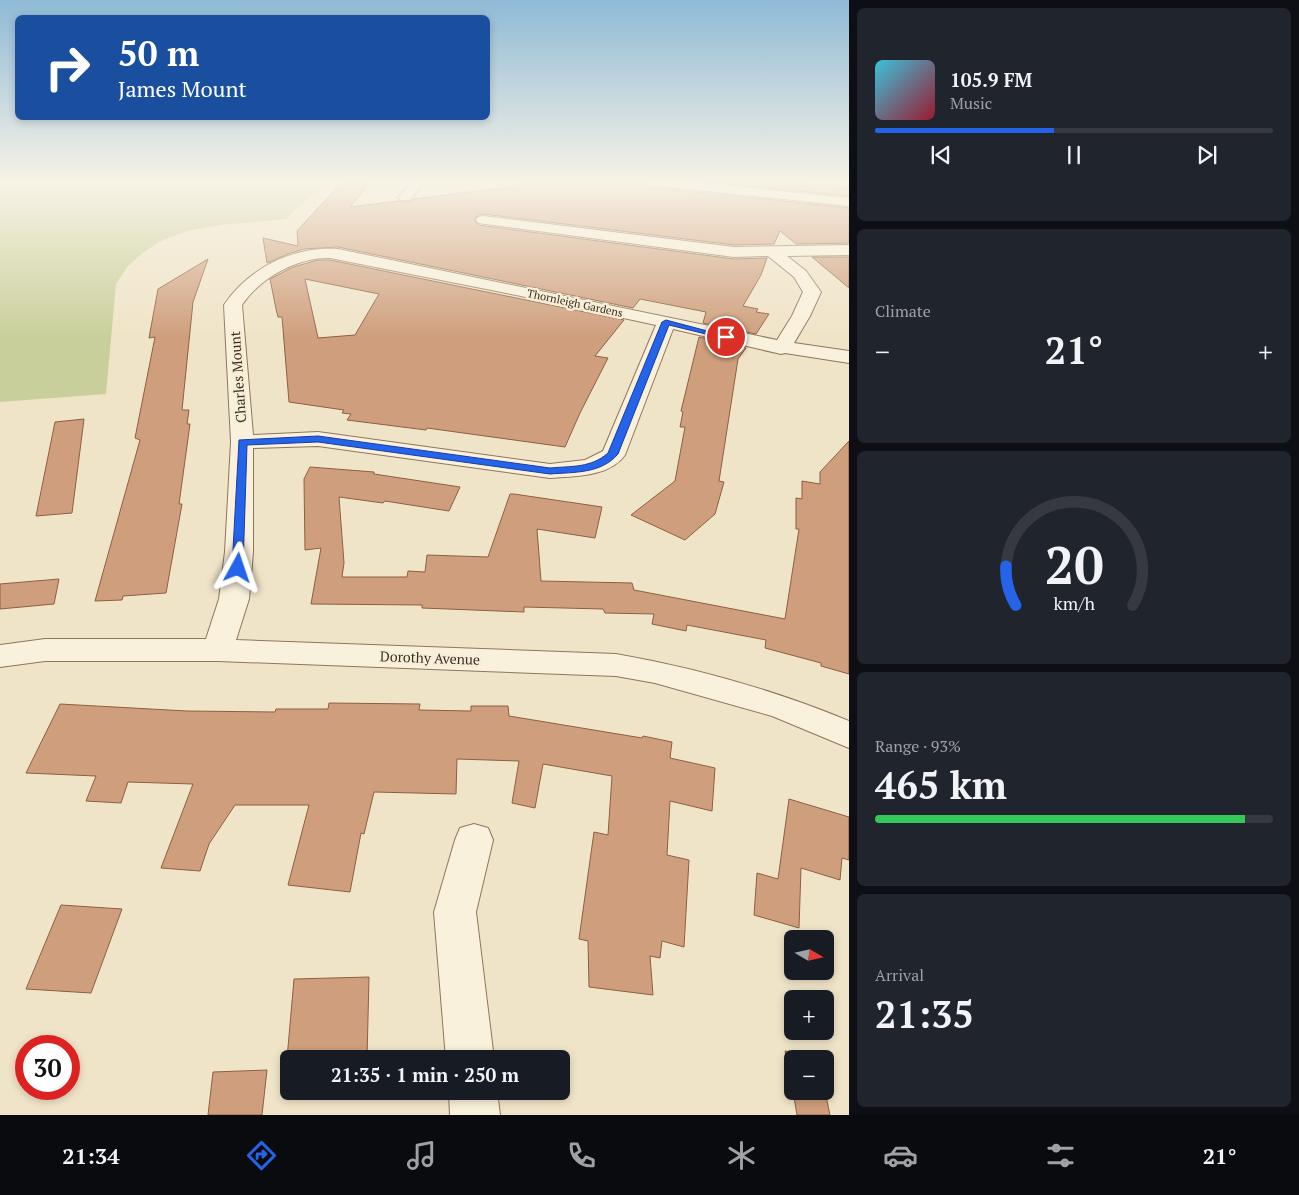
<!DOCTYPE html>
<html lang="en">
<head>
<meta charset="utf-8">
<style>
	:root { --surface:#171b24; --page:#20242c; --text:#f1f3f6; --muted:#9ea1a6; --line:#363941; --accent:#2563eb }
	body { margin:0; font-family:"PT Serif",serif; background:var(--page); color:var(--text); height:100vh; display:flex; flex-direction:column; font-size:19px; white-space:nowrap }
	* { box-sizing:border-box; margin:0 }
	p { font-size:16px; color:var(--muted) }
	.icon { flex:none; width:28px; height:28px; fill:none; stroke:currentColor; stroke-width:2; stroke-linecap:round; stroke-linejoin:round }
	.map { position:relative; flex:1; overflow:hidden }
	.details { display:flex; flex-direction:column; gap:8px; padding:8px; background:#0d0f14; width:450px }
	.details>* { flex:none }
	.guide { position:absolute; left:15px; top:15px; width:475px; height:105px; border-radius:8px; box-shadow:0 2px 8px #0003; background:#1a4fa0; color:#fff; overflow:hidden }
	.needle { width:32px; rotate:99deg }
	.buttons { position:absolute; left:784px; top:930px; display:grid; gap:10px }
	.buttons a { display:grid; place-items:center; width:50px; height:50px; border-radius:8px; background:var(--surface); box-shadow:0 2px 8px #0003; font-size:25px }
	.speed { position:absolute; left:15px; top:1035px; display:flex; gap:10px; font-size:25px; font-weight:700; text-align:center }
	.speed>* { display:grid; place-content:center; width:65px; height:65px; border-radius:50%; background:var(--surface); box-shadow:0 2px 8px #0003; line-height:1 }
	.speed .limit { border:8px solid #d22; background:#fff; color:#111 }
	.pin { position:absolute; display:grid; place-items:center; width:42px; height:42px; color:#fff; margin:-21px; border:2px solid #fff; border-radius:50%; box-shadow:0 1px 5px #0007 }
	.me { position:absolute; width:55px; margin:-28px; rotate:5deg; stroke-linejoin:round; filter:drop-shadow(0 0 4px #0008) }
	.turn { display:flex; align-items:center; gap:18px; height:105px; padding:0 20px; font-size:22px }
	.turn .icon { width:65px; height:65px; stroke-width:2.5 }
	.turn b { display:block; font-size:35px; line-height:42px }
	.big { font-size:38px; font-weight:600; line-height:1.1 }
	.details .widget { flex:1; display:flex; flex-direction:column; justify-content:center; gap:8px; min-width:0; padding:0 18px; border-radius:8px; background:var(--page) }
	.details .dial { align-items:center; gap:0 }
	.dial svg { height:130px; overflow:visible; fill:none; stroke:var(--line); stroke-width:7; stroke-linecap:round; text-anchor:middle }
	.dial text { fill:var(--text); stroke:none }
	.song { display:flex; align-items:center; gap:15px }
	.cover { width:60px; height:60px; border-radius:8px; background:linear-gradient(135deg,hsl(190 70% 55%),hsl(350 70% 35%)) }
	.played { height:5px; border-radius:2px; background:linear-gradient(90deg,var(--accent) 45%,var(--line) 45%) }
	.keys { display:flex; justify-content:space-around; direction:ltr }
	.heat { display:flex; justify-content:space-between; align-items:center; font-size:28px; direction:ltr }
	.charge { height:8px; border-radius:4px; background:linear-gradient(90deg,#34c759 93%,var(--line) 0) }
	.trip { position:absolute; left:280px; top:1050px; width:290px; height:50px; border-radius:8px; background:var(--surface); box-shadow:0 2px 8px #0003; font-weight:600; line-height:50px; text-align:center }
	.tabs { display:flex; height:80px; justify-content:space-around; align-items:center; background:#090b0e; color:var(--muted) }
	.tabs .icon { width:35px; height:35px }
	.tabs .current { color:var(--accent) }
	.tabs b { font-size:22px; color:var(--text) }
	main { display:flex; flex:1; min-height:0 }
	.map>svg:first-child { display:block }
	.green { fill:#c9cf9b }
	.building { fill:#cf9f7d; stroke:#8d5f41; fill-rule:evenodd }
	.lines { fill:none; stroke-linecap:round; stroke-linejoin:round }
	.street-casing { stroke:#8d765c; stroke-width:2 }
	.street { fill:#faf1dc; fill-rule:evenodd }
	.route { fill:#2563eb; stroke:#184099 }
	.labels { text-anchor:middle; stroke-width:5; stroke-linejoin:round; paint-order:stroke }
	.far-street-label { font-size:11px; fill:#3d2e20; stroke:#f7eed8 }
	.street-label { font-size:14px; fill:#3d2e20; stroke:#f7eed8 }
</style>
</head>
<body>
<main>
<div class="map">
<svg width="849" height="1115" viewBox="0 0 849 1115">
	<rect width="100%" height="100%" fill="#f0e4c8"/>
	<path class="green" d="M 0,181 L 327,181 L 286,219 L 221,225 L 187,231 L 163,240 L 145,251 L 128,266 L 116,284 L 106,394 L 0,402 Z"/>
	<g class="building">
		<path d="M 343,181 L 372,181 L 350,207 L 398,201 L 410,202 L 414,199 L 517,186 L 524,181 L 641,181 L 649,187 L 849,208 L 849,243 L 796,244 L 780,231 L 774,244 L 734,245 L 483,214 L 478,215 L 474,219 L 478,225 L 734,259 L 767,258 L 761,275 L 743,306 L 758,309 L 756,312 L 769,314 L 756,334 L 703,323 L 706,312 L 640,299 L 633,308 L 338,247 L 304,249 L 288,254 L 267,263 L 263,238 L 298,246 L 297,231 Z"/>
		<path d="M 697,181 L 786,181 L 849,187 L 849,196 Z"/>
		<path d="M 812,257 L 849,257 L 849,288 Z"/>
		<path d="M 208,259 L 193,302 L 182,410 L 189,410 L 187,424 L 190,424 L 179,504 L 182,504 L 166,593 L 123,596 L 122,600 L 95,601 L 140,440 L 135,438 L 155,337 L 149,338 L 158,289 Z"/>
		<path d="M 318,260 L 330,260 L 624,320 L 595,356 L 608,358 L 580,413 L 565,447 L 427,428 L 426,430 L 347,420 L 351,414 L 342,413 L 344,410 L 289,402 L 282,317 L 278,317 L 276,309 L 270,279 L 293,267 ZM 305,279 L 379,294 L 355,335 L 318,338 Z"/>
		<path d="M 699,337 L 746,348 L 738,359 L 719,481 L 724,482 L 715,514 L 685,540 L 631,515 L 675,481 L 685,427 L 680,427 L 683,412 L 681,411 Z"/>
		<path d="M 84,419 L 72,513 L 36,516 L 55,422 Z"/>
		<path d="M 849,441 L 849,674 L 821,666 L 821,663 L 765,648 L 766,640 L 687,625 L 686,631 L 652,624 L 654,614 L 605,613 L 603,609 L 524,607 L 524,612 L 422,608 L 422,605 L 311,604 L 321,548 L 305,550 L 304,479 L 310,467 L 374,472 L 374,474 L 460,487 L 449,511 L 385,501 L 383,503 L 339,497 L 344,563 L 342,577 L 407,577 L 408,571 L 425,572 L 427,555 L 488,557 L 510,494 L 514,494 L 602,507 L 595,538 L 537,529 L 541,581 L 632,583 L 634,590 L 785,619 L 799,529 L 796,529 L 796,498 L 802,499 L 802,481 L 820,484 L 820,472 Z"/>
		<path d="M 59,579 L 54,604 L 0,609 L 0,584 Z"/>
		<path d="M 329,703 L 420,704 L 419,710 L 471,711 L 471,706 L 508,706 L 509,716 L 642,738 L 643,736 L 672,742 L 670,758 L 715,768 L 712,811 L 670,801 L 667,855 L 689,860 L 684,947 L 662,941 L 660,958 L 650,956 L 653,995 L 589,987 L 588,941 L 579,939 L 594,832 L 608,835 L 612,776 L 543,764 L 535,808 L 512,803 L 519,761 L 457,759 L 456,794 L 374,792 L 364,834 L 361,833 L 350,892 L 288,885 L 309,805 L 235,805 L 209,844 L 200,871 L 161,868 L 193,784 L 128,782 L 121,803 L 86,801 L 96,776 L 26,773 L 60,704 L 187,711 L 275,712 L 276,709 L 328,709 Z"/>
		<path d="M 789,799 L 849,817 L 849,860 L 842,858 L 840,880 L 801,868 L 799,928 L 754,915 L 757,873 L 778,879 Z"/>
		<path d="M 61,905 L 122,909 L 91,993 L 26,989 Z"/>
		<path d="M 369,977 L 367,1059 L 287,1059 L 294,979 Z"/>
		<path d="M 785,1051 L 816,1055 L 817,1059 L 792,1059 L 792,1089 Z"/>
		<path d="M 267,1070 L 262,1115 L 208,1115 L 213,1072 Z"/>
		<path d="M 793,1091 L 825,1091 L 830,1115 L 797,1115 Z"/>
	</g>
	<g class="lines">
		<g class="street-casing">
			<g id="street">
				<path d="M 413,181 L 426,181 L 410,200 L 400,200 L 398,197 Z"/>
				<path d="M 643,181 L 682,181 L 849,198 L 849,206 L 649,185 Z"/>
				<path d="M 483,216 L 734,247 L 849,245 L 849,255 L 787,256 L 806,271 L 821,292 L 810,316 L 794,343 L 849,351 L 849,363 L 785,353 L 781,354 L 673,329 L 625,455 C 610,477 574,476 550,478 L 318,446 L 253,448 L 253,552 L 249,599 L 236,640 L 616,654 C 696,668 774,690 849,721 L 849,748 L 772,716 L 655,683 L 616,676 L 218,661 L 45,661 L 0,667 L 0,645 L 45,639 L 206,639 L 219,599 L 225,552 L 231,442 L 224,305 C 249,268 293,246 338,249 L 777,340 L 792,316 L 803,292 L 794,277 L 768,256 L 734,257 L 478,223 L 476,220 L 478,217 ZM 330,258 L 516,295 L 656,325 L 603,451 L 585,460 L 550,464 L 318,432 L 253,435 L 242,305 C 260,278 297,257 330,258 Z"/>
				<path d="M 474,824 L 488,828 L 493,840 L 476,912 L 494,1059 L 446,1059 L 434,912 L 455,840 L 460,828 Z"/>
				<path d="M 449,1091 L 497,1091 L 500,1115 L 450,1115 Z"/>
			</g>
		</g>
		<use href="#street" class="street"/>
	</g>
	<linearGradient id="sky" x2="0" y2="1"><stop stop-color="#8fbad6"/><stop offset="0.54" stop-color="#f8f3e6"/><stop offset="1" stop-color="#f8f3e6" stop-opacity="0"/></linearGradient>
	<rect width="849" height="337" fill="url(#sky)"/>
	<path class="route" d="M 666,320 L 730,337 L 726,339 L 669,325 L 618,454 C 601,474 574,472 550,474 L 318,442 L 247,445 L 243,568 L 238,571 L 232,568 L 239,440 L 318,436 L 550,468 C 572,466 591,468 608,453 L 662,322 Z"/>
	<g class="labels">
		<g class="far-street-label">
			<text transform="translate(575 303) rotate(12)" y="4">Thornleigh Gardens</text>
		</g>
		<g class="street-label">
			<text transform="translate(238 377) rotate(-94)" y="5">Charles Mount</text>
			<text transform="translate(430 658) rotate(2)" y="5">Dorothy Avenue</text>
		</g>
	</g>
</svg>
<div class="buttons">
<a><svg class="needle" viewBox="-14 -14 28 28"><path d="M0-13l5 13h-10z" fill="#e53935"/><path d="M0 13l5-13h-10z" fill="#9ea1a6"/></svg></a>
<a>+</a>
<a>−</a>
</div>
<div class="speed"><div class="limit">30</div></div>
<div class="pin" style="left:726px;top:337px;background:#d93025"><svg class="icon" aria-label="arrive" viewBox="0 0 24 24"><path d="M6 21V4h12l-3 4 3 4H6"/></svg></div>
<svg class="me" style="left:238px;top:568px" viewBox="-20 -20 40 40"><path d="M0-17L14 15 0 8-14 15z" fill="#2563eb" stroke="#fff" stroke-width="4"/></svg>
<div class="trip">21:35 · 1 min · 250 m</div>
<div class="guide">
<div class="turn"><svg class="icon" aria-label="right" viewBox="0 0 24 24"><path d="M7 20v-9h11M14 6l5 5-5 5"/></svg><div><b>50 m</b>James Mount</div></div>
</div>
</div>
<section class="details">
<div class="widget">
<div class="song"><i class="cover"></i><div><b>105.9 FM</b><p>Music</p></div></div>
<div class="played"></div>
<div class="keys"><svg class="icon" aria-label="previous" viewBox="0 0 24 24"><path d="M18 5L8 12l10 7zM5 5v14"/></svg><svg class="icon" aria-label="pause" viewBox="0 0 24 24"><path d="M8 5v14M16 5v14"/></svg><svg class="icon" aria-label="next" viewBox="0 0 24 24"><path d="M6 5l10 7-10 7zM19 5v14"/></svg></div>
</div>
<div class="widget"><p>Climate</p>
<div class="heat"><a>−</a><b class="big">21°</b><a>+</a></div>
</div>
<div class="widget dial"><svg viewBox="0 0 100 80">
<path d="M14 69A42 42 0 1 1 86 69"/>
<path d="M14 69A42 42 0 0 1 8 45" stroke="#2563eb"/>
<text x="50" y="56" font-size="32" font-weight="700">20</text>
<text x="50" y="72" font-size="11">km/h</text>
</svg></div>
<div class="widget"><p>Range · 93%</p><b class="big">465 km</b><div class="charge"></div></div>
<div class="widget"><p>Arrival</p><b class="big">21:35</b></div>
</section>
</main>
<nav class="tabs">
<b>21:34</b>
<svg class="icon current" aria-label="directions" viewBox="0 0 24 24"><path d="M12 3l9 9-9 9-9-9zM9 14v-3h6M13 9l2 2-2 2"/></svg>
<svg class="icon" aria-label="music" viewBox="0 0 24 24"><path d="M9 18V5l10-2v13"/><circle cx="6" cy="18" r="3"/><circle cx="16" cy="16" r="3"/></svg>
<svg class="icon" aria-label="phone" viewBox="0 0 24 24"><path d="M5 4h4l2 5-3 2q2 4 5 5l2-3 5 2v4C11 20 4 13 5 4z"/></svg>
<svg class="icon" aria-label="climate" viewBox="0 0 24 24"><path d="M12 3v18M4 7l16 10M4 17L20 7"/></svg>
<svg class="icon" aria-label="car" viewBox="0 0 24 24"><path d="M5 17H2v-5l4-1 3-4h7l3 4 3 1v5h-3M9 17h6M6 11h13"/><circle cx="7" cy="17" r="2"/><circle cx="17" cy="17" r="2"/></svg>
<svg class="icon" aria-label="filters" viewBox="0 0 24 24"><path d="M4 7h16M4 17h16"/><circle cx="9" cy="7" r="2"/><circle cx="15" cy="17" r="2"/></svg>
<b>21°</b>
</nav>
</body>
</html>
